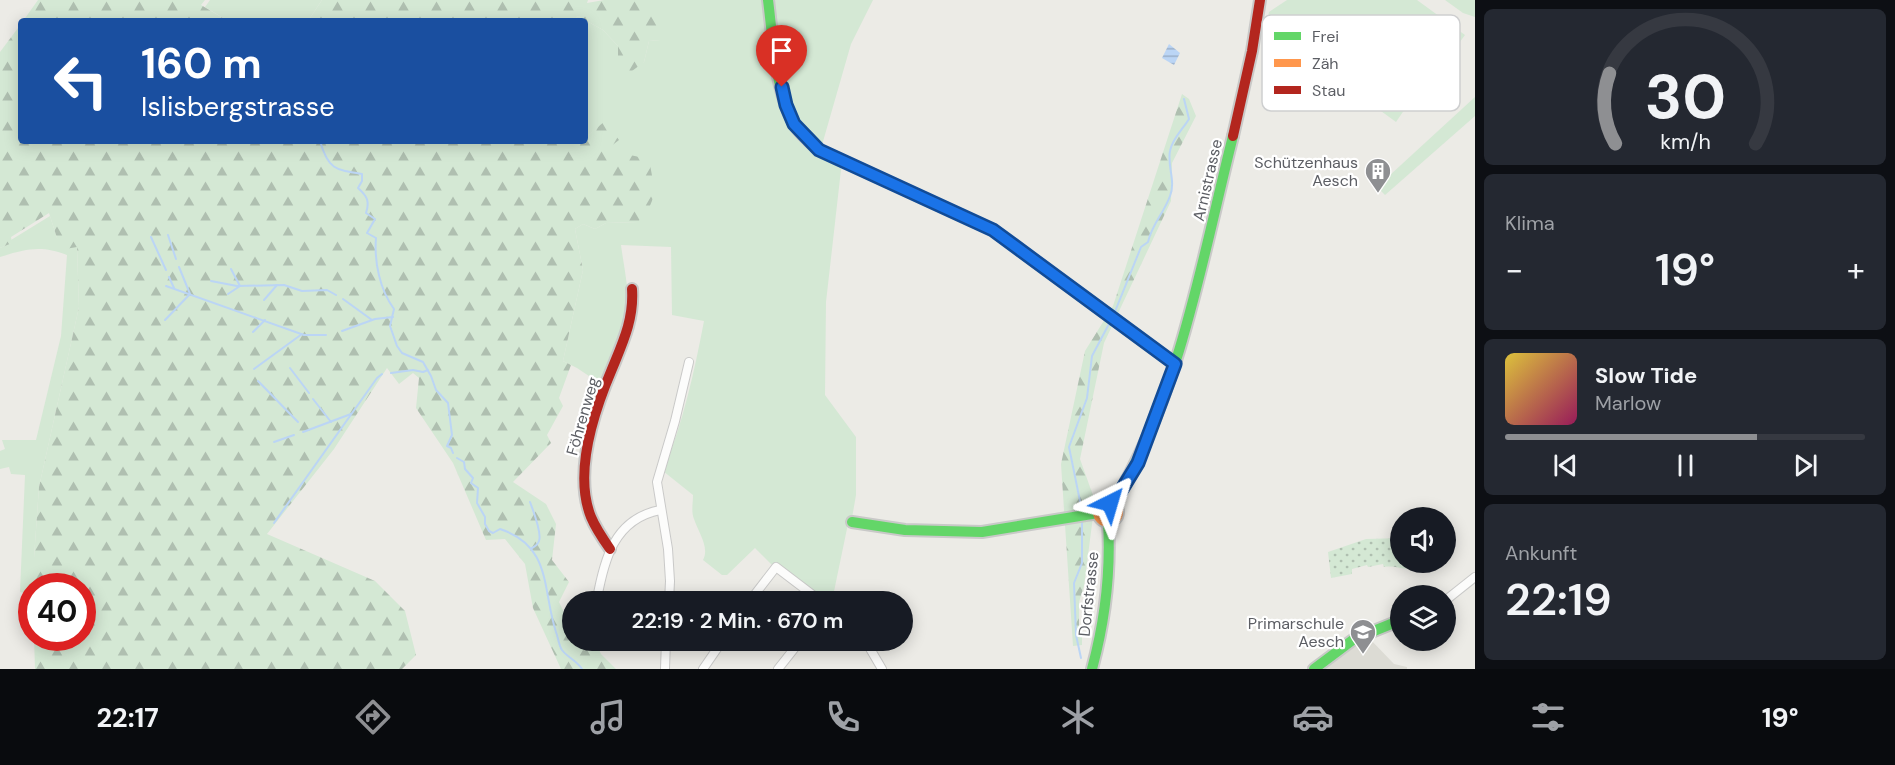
<!DOCTYPE html>
<html lang="de">
<head>
<meta charset="utf-8">
<style>
	:root { --surface:#171b24; --page:#242831; --text:#f1f3f6; --muted:#9ea1a6; --line:#363941; --accent:#8e8f92 }
	body { margin:0; font-family:"DM Sans",sans-serif; background:var(--page); color:var(--text); height:100vh; display:flex; flex-direction:column; font-size:22px; white-space:nowrap }
	* { box-sizing:border-box; margin:0 }
	p { font-size:20px; color:var(--muted) }
	.icon { flex:none; width:33px; height:33px; fill:none; stroke:currentColor; stroke-width:2; stroke-linecap:round; stroke-linejoin:round }
	.map { position:relative; flex:1; overflow:hidden }
	.panel { display:flex; flex-direction:column; gap:9px; padding:9px; background:#0d0f14; width:420px }
	.panel>* { flex:none }
	.top-card { position:absolute; left:18px; top:18px; width:570px; height:126px; border-radius:6px; box-shadow:0 3px 15px #0003; background:#1a4fa0; color:#fff; overflow:hidden }
	.buttons { position:absolute; left:1390px; top:507px; display:grid; gap:12px }
	.buttons a { display:grid; place-items:center; width:66px; height:66px; border-radius:50%; background:var(--surface); box-shadow:0 3px 15px #0003; font-size:30px }
	.speed { position:absolute; left:18px; top:573px; display:flex; gap:12px; font-size:30px; font-weight:700; text-align:center }
	.speed>* { display:grid; place-content:center; width:78px; height:78px; border-radius:50%; background:var(--surface); box-shadow:0 3px 15px #0003; line-height:1 }
	.speed .limit { border:9px solid #d22; background:#fff; color:#111 }
	.pin { position:absolute; display:grid; place-items:center; width:51px; height:51px; color:#fff; margin:-62px -26px; border-radius:50% 50% 50% 0; rotate:-45deg; box-shadow:0 0 6px #0007 }
	.pin .icon { rotate:45deg }
	.me { position:absolute; width:66px; margin:-33px; rotate:40deg; stroke-linejoin:round; filter:drop-shadow(0 0 4px #0008) }
	.turn { display:flex; align-items:center; gap:21px; height:126px; padding:0 24px; font-size:27px }
	.turn .icon { width:78px; height:78px; stroke-width:2.5 }
	.turn b { display:block; font-size:42px; line-height:51px }
	.big { font-size:45px; font-weight:600; line-height:1.1 }
	.panel .widget { flex:1; display:flex; flex-direction:column; justify-content:center; gap:9px; min-width:0; padding:0 21px; border-radius:9px; background:var(--page) }
	.panel .dial { align-items:center; gap:0 }
	.dial svg { height:156px; overflow:visible; fill:none; stroke:var(--line); stroke-width:7; stroke-linecap:round; text-anchor:middle }
	.dial text { fill:var(--text); stroke:none }
	.song { display:flex; align-items:center; gap:18px }
	.cover { width:72px; height:72px; border-radius:9px; background:linear-gradient(135deg,hsl(50 70% 55%),hsl(330 70% 35%)) }
	.played { height:6px; border-radius:3px; background:linear-gradient(90deg,var(--accent) 70%,var(--line) 70%) }
	.keys { display:flex; justify-content:space-around; direction:ltr }
	.heat { display:flex; justify-content:space-between; align-items:center; font-size:33px; direction:ltr }
	.trip { position:absolute; left:562px; top:591px; width:351px; height:60px; border-radius:30px; background:var(--surface); box-shadow:0 3px 15px #0003; font-weight:600; line-height:60px; text-align:center }
	.menu { display:flex; height:96px; justify-content:space-around; align-items:center; background:#090b0e; color:var(--muted) }
	.menu .icon { width:42px; height:42px }
	.menu .current { color:var(--accent) }
	.menu b { font-size:27px; color:var(--text) }
	main { display:flex; flex:1; min-height:0 }
	.map>svg:first-child { display:block }
	.education { fill:#dcdbd4 }
	.green { fill:#d4e8d4 }
	.forest { fill:url(#forest-firs) }
	.park { fill:url(#park-dots) }
	.water { fill:url(#water-rules) }
	.lines { fill:none; stroke-linecap:round; stroke-linejoin:round }
	.stream { stroke:#bbd5f5; stroke-width:2 }
	.street-casing { stroke:#c9c9c8; stroke-width:10 }
	.fast-casing { stroke:#c9c9c8; stroke-width:14 }
	.slow-casing { stroke:#c9c9c8; stroke-width:14 }
	.jam-casing { stroke:#c9c9c8; stroke-width:14 }
	.street { stroke:#fcfcfb; stroke-width:8 }
	.fast { stroke:#63d668; stroke-width:10 }
	.slow { stroke:#ff974d; stroke-width:10 }
	.jam { stroke:#b3261e; stroke-width:10 }
	.route-casing { stroke:#114b97; stroke-width:15 }
	.route { stroke:#1a73e8; stroke-width:10 }
	.labels { text-anchor:middle; stroke-width:4.5; stroke-linejoin:round; paint-order:stroke }
	.poi-label { font-size:16px; fill:#5c5e64; stroke:#fff; text-anchor:end }
	.street-label { font-size:16px; fill:#5c5e64; stroke:#fff }
	.key { fill:#fff; stroke:#cecfd0; stroke-width:1.5 }
	.key-label { font-size:16px; fill:#5c5e64 }
</style>
</head>
<body>
<main>
<div class="map">
<svg width="1475" height="669" viewBox="0 0 1475 669">
	<defs>
		<pattern id="forest-firs" width="22" height="20" patternUnits="userSpaceOnUse" patternTransform="scale(1.5)"><rect width="22" height="20" fill="#d4e8d4"/><path d="M5 1l3.5 6h-7zM16 11l3.5 6h-7z" fill="#afbfb0"/></pattern>
		<pattern id="park-dots" width="8" height="8" patternUnits="userSpaceOnUse" patternTransform="scale(1.5)"><rect width="8" height="8" fill="#d4e8d4"/><path d="M2 2h.1M6 6h.1" fill="none" stroke="#afbfb0" stroke-width="1.8" stroke-linecap="round"/></pattern>
		<pattern id="water-rules" width="6" height="5" patternUnits="userSpaceOnUse" patternTransform="scale(1.5)"><rect width="6" height="5" fill="#bbd5f5"/><path d="M0 2.5h6" fill="none" stroke="#9bb0ca"/></pattern>
	</defs>
	<rect width="100%" height="100%" fill="#ecebe6"/>
	<path class="education" d="M 1368,637 L 1394,664 L 1407,667 L 1407,669 L 1324,669 L 1351,646 Z"/>
	<g class="green">
		<path d="M 210,0 L 322,0 L 308,21 L 228,21 L 205,7 Z"/>
		<path d="M 660,0 L 873,0 L 851,44 L 822,145 L 842,161 L 826,302 L 825,395 L 856,437 L 856,495 L 852,518 L 849,519 L 832,601 L 818,601 L 781,574 L 755,548 L 727,575 L 722,575 L 703,560 C 710,547 698,532 694,519 C 691,512 693,503 693,495 L 663,471 C 683,423 694,373 704,321 L 672,315 L 671,247 L 621,245 C 623,261 630,296 628,310 C 625,328 610,368 598,382 L 577,368 L 563,361 L 583,270 L 575,229 L 583,224 L 595,229 L 606,223 L 638,222 L 606,150 L 605,122 L 585,138 L 585,21 L 574,21 L 578,16 L 603,30 L 618,46 L 618,72 L 644,62 L 649,41 L 660,40 Z"/>
		<path d="M 1287,0 L 1417,0 L 1465,35 L 1425,89 L 1420,87 L 1396,122 L 1266,27 L 1269,12 Z"/>
		<path d="M 1445,0 L 1475,0 L 1475,17 L 1463,13 Z"/>
		<path d="M 1475,97 L 1475,116 L 1385,195 L 1377,187 Z"/>
		<path d="M 50,216 L 57,238 L 77,247 L 79,307 L 39,487 L 34,558 L 34,586 L 32,586 L 31,595 L 20,592 L 25,475 L 11,474 L 9,467 L 0,469 L 0,451 L 5,449 L 2,440 L 36,440 L 61,336 L 67,255 C 41,245 26,249 0,257 L 0,248 L 11,243 L 11,240 Z"/>
	</g>
	<g class="forest">
		<path d="M 38,0 L 205,0 L 201,5 L 228,21 L 23,21 Z"/>
		<path d="M 322,0 L 588,0 L 587,3 L 604,0 L 660,0 L 660,40 L 649,41 L 644,62 L 628,74 L 618,72 L 618,46 L 603,30 L 578,16 L 574,21 L 308,21 Z"/>
		<path d="M 21,24 L 21,141 L 579,142 L 585,141 L 585,138 L 605,121 L 619,140 L 606,150 L 649,159 C 654,189 660,198 638,222 L 606,223 L 595,229 L 583,224 L 575,229 L 583,270 L 563,361 L 571,365 L 559,398 L 563,406 L 547,435 L 551,443 L 513,482 L 546,504 L 556,524 L 552,560 L 569,582 L 559,602 L 573,631 L 573,640 L 595,641 L 601,654 L 616,669 L 561,669 L 533,608 L 525,564 L 505,539 L 486,540 L 453,463 L 416,408 L 419,378 L 413,373 L 399,384 L 387,368 L 334,449 L 267,534 L 375,581 L 405,611 L 416,655 L 402,669 L 35,669 L 34,638 L 82,638 L 82,586 L 34,586 L 34,558 L 39,487 L 79,307 L 77,247 L 65,249 L 57,238 L 49,213 L 11,237 L 12,243 L 0,248 L 0,52 Z"/>
		<path d="M 1182,94 L 1189,99 L 1196,116 L 1172,163 L 1171,201 L 1104,343 L 1080,459 L 1095,501 L 1084,586 L 1079,602 L 1079,630 L 1082,631 L 1082,645 L 1073,646 L 1061,464 L 1085,351 L 1113,306 Z"/>
	</g>
	<path class="park" d="M 1401,538 L 1401,562 L 1418,563 L 1416,568 C 1404,571 1396,565 1384,567 L 1383,564 L 1368,567 L 1367,565 L 1352,569 L 1352,574 L 1331,578 L 1328,552 L 1366,539 Z"/>
	<path class="water" d="M 1169,44 L 1180,53 L 1174,65 L 1162,58 Z"/>
	<g class="lines">
		<g class="stream">
			<path d="M 320,141 C 328,169 335,170 362,174 L 362,181 L 358,188 C 367,196 370,201 366,213 L 375,219 L 367,233 L 376,238 C 374,262 380,290 394,309 L 390,326 L 397,346 L 402,353 L 423,362 L 431,376 L 436,390 L 448,403 L 452,435 L 447,446 L 451,448 L 453,453"/>
			<path d="M 168,235 L 176,259"/>
			<path d="M 151,237 L 166,270"/>
			<path d="M 169,277 L 174,288"/>
			<path d="M 211,281 L 237,286 L 284,285 L 302,291 L 327,290 L 336,295"/>
			<path d="M 166,286 L 304,335 L 326,335"/>
			<path d="M 228,294 L 240,286 L 231,269"/>
			<path d="M 343,299 L 372,320"/>
			<path d="M 264,300 L 277,285"/>
			<path d="M 1114,314 L 1141,247 L 1148,242 C 1152,224 1164,213 1170,196 C 1176,181 1167,166 1170,151 C 1172,139 1183,129 1189,119 L 1184,99"/>
			<path d="M 165,320 L 190,294 L 179,267"/>
			<path d="M 342,331 L 375,319 L 393,317"/>
			<path d="M 253,332 L 265,320"/>
			<path d="M 290,368 L 309,393"/>
			<path d="M 254,369 L 302,334"/>
			<path d="M 391,373 L 413,370 L 423,372 L 428,370"/>
			<path d="M 258,381 L 298,422"/>
			<path d="M 313,399 L 331,422"/>
			<path d="M 303,432 L 351,414"/>
			<path d="M 274,442 L 294,435"/>
			<path d="M 457,458 L 464,462 L 465,469 L 473,478 L 471,483 L 478,488 L 477,503 L 485,517 L 485,524 L 489,531 L 493,533 L 500,529 C 552,546 542,589 556,632 C 558,637 559,646 562,650 C 567,657 577,661 582,669"/>
			<path d="M 530,502 C 533,510 542,533 539,541 C 538,544 534,547 532,548"/>
			<path d="M 1082,511 L 1069,447 L 1087,398 L 1092,356 L 1110,322"/>
			<path d="M 274,523 L 377,378 L 382,374"/>
			<path d="M 1081,658 L 1076,635 L 1074,583 L 1082,563 L 1082,520"/>
		</g>
		<g class="street-casing">
			<g id="street">
				<path d="M 597,599 C 604,560 614,519 660,510"/>
				<path d="M 1446,600 L 1475,577"/>
				<path d="M 669,602 L 670,581 L 668,549 L 657,482 L 675,421 L 689,362"/>
				<path d="M 749,602 L 776,567 L 822,602"/>
				<path d="M 865,640 L 882,669"/>
				<path d="M 665,669 L 666,640"/>
				<path d="M 703,669 L 723,640"/>
				<path d="M 778,669 L 801,640"/>
			</g>
		</g>
		<g class="fast-casing">
			<g id="fast">
				<path d="M 768,0 C 773,38 775,94 796,127 C 802,136 811,143 819,150 L 993,230 L 1058,278"/>
				<path d="M 1113,504 C 1181,391 1201,263 1233,136"/>
				<path d="M 852,522 L 905,530 L 982,532 L 1098,513"/>
				<path d="M 1092,669 C 1105,621 1111,572 1108,522"/>
				<path d="M 1314,669 L 1354,639 L 1401,620"/>
			</g>
		</g>
		<g class="slow-casing">
			<g id="slow">
				<path d="M 1058,278 L 1175,364"/>
				<circle cx="1108" cy="512" r="10"/>
			</g>
		</g>
		<g class="jam-casing">
			<g id="jam">
				<path d="M 1233,136 L 1252,51 L 1260,0"/>
				<path d="M 610,549 C 603,539 596,529 591,517 C 573,472 594,411 612,369 C 623,342 634,319 632,289"/>
			</g>
		</g>
		<use href="#street" class="street"/>
		<use href="#fast" class="fast"/>
		<use href="#slow" class="slow"/>
		<use href="#jam" class="jam"/>
	</g>
	<g class="lines">
		<g class="route-casing">
			<path id="route" d="M 782,87 L 786,105 L 794,124 L 819,150 L 993,230 L 1175,364 L 1138,463 L 1113,504 L 1110,503"/>
		</g>
		<use href="#route" class="route"/>
	</g>
	<defs>
		<g id="building-pin" transform="scale(1.35)"><path d="M0 17L-7.5 6A9.5 9.5 0 1 1 7.5 6Z" fill="#8e8f92" stroke="#fff"/><path d="M-4-6H4V6H1V3H-1V6H-4ZM-2.5-4.3h1.7v1.8h-1.7ZM.8-4.3h1.7v1.8H.8ZM-2.5-1h1.7V.8h-1.7ZM.8-1h1.7V.8H.8Z" fill="#fff"/></g>
		<g id="school-pin" transform="scale(1.35)"><path d="M0 17L-7.5 6A9.5 9.5 0 1 1 7.5 6Z" fill="#8e8f92" stroke="#fff"/><path d="M0-5L7-2L0 1L-7-2ZM-4 1L0 2.5L4 1V4Q0 6-4 4Z" fill="#fff"/></g>
	</defs>
	<g fill-rule="evenodd">
		<use href="#building-pin" x="1378" y="171"/>
		<use href="#school-pin" x="1363" y="632"/>
	</g>
	<g class="labels">
		<g class="poi-label">
			<text x="1358" y="168">Schützenhaus<tspan x="1358" dy="18">Aesch</tspan></text>
			<text x="1344" y="629">Primarschule<tspan x="1344" dy="18">Aesch</tspan></text>
		</g>
		<g class="street-label">
			<text transform="translate(1207 180) rotate(-77)" y="6">Arnistrasse</text>
			<text transform="translate(582 416) rotate(-74)" y="6">Föhrenweg</text>
			<text transform="translate(1088 594) rotate(-84)" y="6">Dorfstrasse</text>
		</g>
	</g>
	<rect x="1262" y="15" width="198" height="96" rx="9" class="key"/>
	<rect x="1274" y="32" width="27" height="8" fill="#63d668"/>
	<rect x="1274" y="59" width="27" height="8" fill="#ff974d"/>
	<rect x="1274" y="86" width="27" height="8" fill="#b3261e"/>
	<g class="key-label">
		<text x="1312" y="42">Frei</text>
		<text x="1312" y="69">Zäh</text>
		<text x="1312" y="96">Stau</text>
	</g>
</svg>
<div class="buttons">
<a><svg class="icon" aria-label="sound" viewBox="0 0 24 24"><path d="M4 9h4l5-4v14l-5-4H4zM17 9q2 3 0 6"/></svg></a>
<a><svg class="icon" aria-label="layers" viewBox="0 0 24 24"><path d="M12 4l9 5-9 5-9-5zM3 14l9 5 9-5"/></svg></a>
</div>
<div class="speed"><div class="limit">40</div></div>
<div class="pin" style="left:782px;top:87px;background:#d93025"><svg class="icon" aria-label="arrive" viewBox="0 0 24 24"><path d="M6 21V4h12l-3 4 3 4H6"/></svg></div>
<svg class="me" style="left:1110px;top:503px" viewBox="-20 -20 40 40"><path d="M0-17L14 15 0 8-14 15z" fill="#1a73e8" stroke="#fff" stroke-width="4"/></svg>
<div class="trip">22:19 · 2 Min. · 670 m</div>
<div class="top-card">
<div class="turn"><svg class="icon" aria-label="left" viewBox="0 0 24 24"><path d="M17 20v-9H6M10 6l-5 5 5 5"/></svg><div><b>160 m</b>Islisbergstrasse</div></div>
</div>
</div>
<section class="panel">
<div class="widget dial"><svg viewBox="0 0 100 80">
<path d="M14 69A42 42 0 1 1 86 69"/>
<path d="M14 69A42 42 0 0 1 11 33" stroke="#8e8f92"/>
<text x="50" y="56" font-size="32" font-weight="700">30</text>
<text x="50" y="72" font-size="11">km/h</text>
</svg></div>
<div class="widget"><p>Klima</p>
<div class="heat"><a>−</a><b class="big">19°</b><a>+</a></div>
</div>
<div class="widget">
<div class="song"><i class="cover"></i><div><b>Slow Tide</b><p>Marlow</p></div></div>
<div class="played"></div>
<div class="keys"><svg class="icon" aria-label="previous" viewBox="0 0 24 24"><path d="M18 5L8 12l10 7zM5 5v14"/></svg><svg class="icon" aria-label="pause" viewBox="0 0 24 24"><path d="M8 5v14M16 5v14"/></svg><svg class="icon" aria-label="next" viewBox="0 0 24 24"><path d="M6 5l10 7-10 7zM19 5v14"/></svg></div>
</div>
<div class="widget"><p>Ankunft</p><b class="big">22:19</b></div>
</section>
</main>
<nav class="menu">
<b>22:17</b>
<svg class="icon current" aria-label="directions" viewBox="0 0 24 24"><path d="M12 3l9 9-9 9-9-9zM9 14v-3h6M13 9l2 2-2 2"/></svg>
<svg class="icon" aria-label="music" viewBox="0 0 24 24"><path d="M9 18V5l10-2v13"/><circle cx="6" cy="18" r="3"/><circle cx="16" cy="16" r="3"/></svg>
<svg class="icon" aria-label="phone" viewBox="0 0 24 24"><path d="M5 4h4l2 5-3 2q2 4 5 5l2-3 5 2v4C11 20 4 13 5 4z"/></svg>
<svg class="icon" aria-label="climate" viewBox="0 0 24 24"><path d="M12 3v18M4 7l16 10M4 17L20 7"/></svg>
<svg class="icon" aria-label="car" viewBox="0 0 24 24"><path d="M5 17H2v-5l4-1 3-4h7l3 4 3 1v5h-3M9 17h6M6 11h13"/><circle cx="7" cy="17" r="2"/><circle cx="17" cy="17" r="2"/></svg>
<svg class="icon" aria-label="filters" viewBox="0 0 24 24"><path d="M4 7h16M4 17h16"/><circle cx="9" cy="7" r="2"/><circle cx="15" cy="17" r="2"/></svg>
<b>19°</b>
</nav>
</body>
</html>
